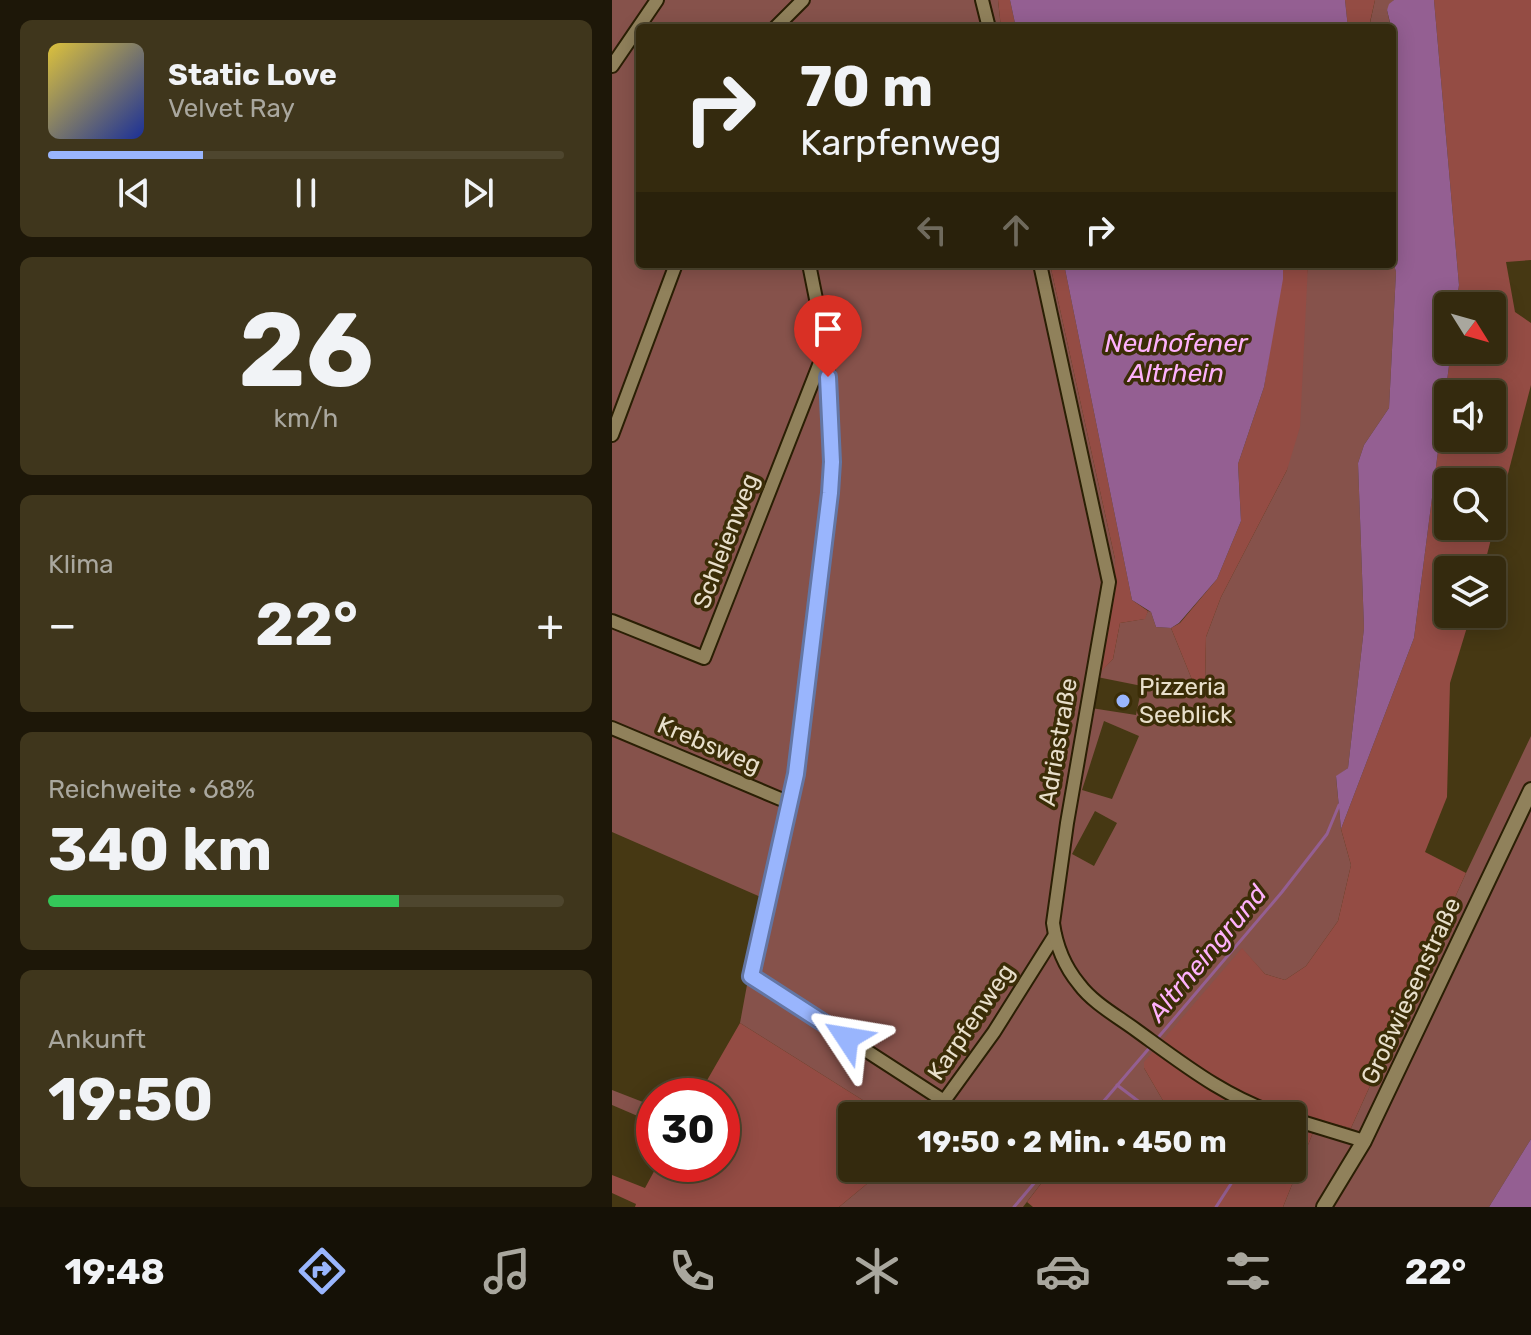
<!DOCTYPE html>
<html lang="de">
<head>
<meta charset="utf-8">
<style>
	:root { --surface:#342a0e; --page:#3f361c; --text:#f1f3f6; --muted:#a9a79e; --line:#4e462e; --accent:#99b5fd }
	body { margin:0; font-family:Rubik,sans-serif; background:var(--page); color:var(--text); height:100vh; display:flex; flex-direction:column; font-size:30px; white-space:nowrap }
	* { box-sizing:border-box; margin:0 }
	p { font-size:26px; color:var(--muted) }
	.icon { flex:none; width:44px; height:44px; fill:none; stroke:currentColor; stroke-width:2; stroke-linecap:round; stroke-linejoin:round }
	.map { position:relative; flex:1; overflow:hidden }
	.side { display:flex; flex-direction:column; gap:20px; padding:20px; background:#1d1708; width:612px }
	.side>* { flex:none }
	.guide { position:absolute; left:24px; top:24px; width:760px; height:244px; border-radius:8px; box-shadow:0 4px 20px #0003,0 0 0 2px var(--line); background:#342a0e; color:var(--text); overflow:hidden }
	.needle { width:52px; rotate:127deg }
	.controls { position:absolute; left:822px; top:292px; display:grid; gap:16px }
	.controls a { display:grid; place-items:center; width:72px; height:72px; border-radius:8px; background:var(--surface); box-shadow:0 4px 20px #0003,0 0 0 2px var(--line); font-size:40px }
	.speed { position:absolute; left:24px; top:1078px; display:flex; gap:16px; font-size:40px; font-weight:700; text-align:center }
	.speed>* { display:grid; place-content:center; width:104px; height:104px; border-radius:50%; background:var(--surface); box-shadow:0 4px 20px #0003,0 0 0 2px var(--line); line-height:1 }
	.speed .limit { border:12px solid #d22; background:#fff; color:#111 }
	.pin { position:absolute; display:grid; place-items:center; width:68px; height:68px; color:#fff; margin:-82px -34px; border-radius:50% 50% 50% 0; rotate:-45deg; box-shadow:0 0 8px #0007 }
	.pin .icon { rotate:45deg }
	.me { position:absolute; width:88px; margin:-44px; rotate:303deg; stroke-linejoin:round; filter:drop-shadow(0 0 6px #0008) }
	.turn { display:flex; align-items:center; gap:28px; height:168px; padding:0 32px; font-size:36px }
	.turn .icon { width:104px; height:104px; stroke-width:2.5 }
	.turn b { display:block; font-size:56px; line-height:68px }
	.lanes { display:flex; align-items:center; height:76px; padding:0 32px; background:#0003; justify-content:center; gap:40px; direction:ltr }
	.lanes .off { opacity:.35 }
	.big { font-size:60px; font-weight:700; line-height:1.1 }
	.side .tile { flex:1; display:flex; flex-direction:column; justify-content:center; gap:12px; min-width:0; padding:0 28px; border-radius:12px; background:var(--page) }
	.side .dial { align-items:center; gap:0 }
	.dial b { font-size:104px; line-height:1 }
	.song { display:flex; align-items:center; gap:24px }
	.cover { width:96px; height:96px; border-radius:12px; background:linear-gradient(135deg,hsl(50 70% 55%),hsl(230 70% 35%)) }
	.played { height:8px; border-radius:4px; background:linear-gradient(90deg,var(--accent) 30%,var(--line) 30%) }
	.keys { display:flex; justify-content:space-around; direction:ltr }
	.heat { display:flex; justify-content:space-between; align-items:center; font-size:44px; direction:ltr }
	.charge { height:12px; border-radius:6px; background:linear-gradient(90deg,#34c759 68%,var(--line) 0) }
	.trip { position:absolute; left:226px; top:1102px; width:468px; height:80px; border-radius:8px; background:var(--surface); box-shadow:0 4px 20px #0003,0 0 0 2px var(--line); font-weight:700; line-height:80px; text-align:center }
	.menu { display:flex; height:128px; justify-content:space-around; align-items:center; background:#151106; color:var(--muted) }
	.menu .icon { width:56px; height:56px }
	.menu .current { color:var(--accent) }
	.menu b { font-size:36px; color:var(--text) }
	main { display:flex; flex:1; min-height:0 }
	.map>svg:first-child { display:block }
	.green { fill:#86524b; fill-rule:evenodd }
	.forest { fill:#944c44; fill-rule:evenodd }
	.water { fill:#945f92 }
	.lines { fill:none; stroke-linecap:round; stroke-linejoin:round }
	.stream { stroke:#945f92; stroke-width:3 }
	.minor-casing { stroke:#2a1f04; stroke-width:16 }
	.tertiary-casing { stroke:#2a1f04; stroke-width:18 }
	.minor { stroke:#90815b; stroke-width:12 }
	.tertiary { stroke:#90815b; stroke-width:14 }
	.route-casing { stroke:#6376a4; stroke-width:20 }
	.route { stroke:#99b5fd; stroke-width:14 }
	.poi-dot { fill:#99b5fd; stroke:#3b2d07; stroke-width:3 }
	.labels { text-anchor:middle; stroke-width:7; stroke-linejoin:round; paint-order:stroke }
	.street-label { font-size:24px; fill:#e8dfcb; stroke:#3b2d07 }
	.poi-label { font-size:24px; fill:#e8dfcb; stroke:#3b2d07; text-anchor:start }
	.water-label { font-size:26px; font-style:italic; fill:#feb1fb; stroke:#3b2d07 }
</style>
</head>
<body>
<main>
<section class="side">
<div class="tile">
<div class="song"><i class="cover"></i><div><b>Static Love</b><p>Velvet Ray</p></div></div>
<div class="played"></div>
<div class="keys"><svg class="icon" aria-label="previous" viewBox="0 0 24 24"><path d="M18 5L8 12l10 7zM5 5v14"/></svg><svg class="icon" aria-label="pause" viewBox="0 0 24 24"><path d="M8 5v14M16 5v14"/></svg><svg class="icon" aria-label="next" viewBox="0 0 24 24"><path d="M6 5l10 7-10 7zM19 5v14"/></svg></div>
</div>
<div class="tile dial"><b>26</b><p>km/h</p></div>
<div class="tile"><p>Klima</p>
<div class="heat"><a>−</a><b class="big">22°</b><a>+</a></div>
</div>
<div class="tile"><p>Reichweite · 68%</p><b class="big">340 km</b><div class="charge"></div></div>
<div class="tile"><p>Ankunft</p><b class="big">19:50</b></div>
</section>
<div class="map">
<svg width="919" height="1207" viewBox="0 0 919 1207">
	<rect width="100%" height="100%" fill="#463813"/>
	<g class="green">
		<path d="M 0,0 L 386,0 L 389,28 L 28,28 L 28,264 L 438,264 L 503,559 C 504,599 493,637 485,675 L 501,659 L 508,623 L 532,619 L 536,611 L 539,612 L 544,627 L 559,628 L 583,687 L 593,685 L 594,637 L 609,597 L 675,470 L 696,264 L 780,264 L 780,258 L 784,272 L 777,408 L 752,445 L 746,463 L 752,628 L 736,768 L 724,777 L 729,829 L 739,865 L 726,921 L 694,966 L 673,980 L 653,974 L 630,949 L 532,1068 L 560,1116 L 514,1116 L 493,1108 L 481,1116 L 329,1116 L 332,1112 L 317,1098 L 310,1116 L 276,1116 L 128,1023 L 151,898 L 0,832 ZM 485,677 L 530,686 L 524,715 L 479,708 ZM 492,721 L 527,736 L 500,799 L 470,790 ZM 483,811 L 505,823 L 482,866 L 460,854 Z"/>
		<path d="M 763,0 L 782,0 L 775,10 L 779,28 L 760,28 L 758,23 Z"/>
		<path d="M 919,736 L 919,1139 L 877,1207 L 671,1207 L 706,1120 L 739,1128 L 854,873 Z"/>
		<path d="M 0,1090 L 36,1104 L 42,1104 L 42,1123 L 0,1105 Z"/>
		<path d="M 286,1168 L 441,1168 L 411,1207 L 227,1207 L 262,1178 L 273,1184 Z"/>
	</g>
	<g class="forest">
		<path d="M 386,0 L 398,0 L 404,28 L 389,28 Z"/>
		<path d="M 733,0 L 763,0 L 758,22 L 760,28 L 736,28 Z"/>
		<path d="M 822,0 L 919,0 L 919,260 L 894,262 L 903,312 L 919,323 L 919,385 L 871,570 L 836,570 L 836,614 L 859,614 L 838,683 L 835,797 L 813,852 L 854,873 L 739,1128 L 706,1120 L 671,1207 L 421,1207 L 415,1202 L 441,1168 L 680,1168 L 680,1116 L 560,1116 L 532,1068 L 532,1062 L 630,948 L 653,974 L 673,980 L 694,966 L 726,921 L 739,865 L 729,829 L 802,638 L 839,350 L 880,350 L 880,306 L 844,306 L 847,285 ZM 836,394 L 880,394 L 880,438 L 836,438 ZM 836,482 L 880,482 L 880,526 L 836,526 Z"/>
		<path d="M 438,264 L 452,264 L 520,600 L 536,611 L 533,619 L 508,623 L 501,659 L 484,677 C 493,638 504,599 503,559 Z"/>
		<path d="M 671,264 L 696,264 L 688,427 L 675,470 L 609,597 L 594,637 L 593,685 L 583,687 L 559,628 L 568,623 L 605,579 L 629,521 L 626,464 L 652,387 Z"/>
		<path d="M 128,1023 L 276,1116 L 240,1116 L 240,1168 L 286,1168 L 273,1184 L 262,1178 L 227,1207 L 23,1207 L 24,1204 L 0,1193 L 0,1175 L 33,1188 L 46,1164 L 110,1164 L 110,1096 L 86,1096 Z"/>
	</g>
	<g class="water">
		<path d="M 398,0 L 733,0 L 736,28 L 404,28 Z"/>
		<path d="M 782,0 L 822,0 L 847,285 L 844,306 L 836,306 L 836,350 L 839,350 L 802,638 L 729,829 L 724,776 L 736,768 L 752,628 L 746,463 L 752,445 L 777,408 L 784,272 L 780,258 L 780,59 L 784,47 L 775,10 L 777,4 Z"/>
		<path d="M 452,264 L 671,264 L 671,279 L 652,387 L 626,464 L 629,521 L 605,579 L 567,623 L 559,628 L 544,627 L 539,612 L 520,600 Z"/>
		<path d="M 919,1139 L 919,1207 L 877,1207 Z"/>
	</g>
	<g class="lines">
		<g class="stream">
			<path d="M 544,1040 L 670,892 L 715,834 L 727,805"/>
			<path d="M 505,1085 L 546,1116"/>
			<path d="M 479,1116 L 539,1046"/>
			<path d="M 402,1207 L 435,1168"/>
			<path d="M 604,1207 L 624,1176 L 613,1168"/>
		</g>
		<g class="minor-casing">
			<g id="minor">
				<path d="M 370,0 L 377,28"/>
				<path d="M 163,28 L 191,0"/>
				<path d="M 0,66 L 45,0"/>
				<path d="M 197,264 L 214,349 L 220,432 L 218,493 L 184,774 L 139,976 L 332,1101 L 382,1032 L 443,935"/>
				<path d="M 428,264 L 497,582 L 455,823 L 441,923 C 444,945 453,967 467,984 C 481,1003 505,1016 524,1030 C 571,1064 615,1099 671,1116"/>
				<path d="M 0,435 L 64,264"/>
				<path d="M 0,621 L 92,658 L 211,355"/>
				<path d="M 0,728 L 178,803"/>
				<path d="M 680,1119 L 752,1141"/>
			</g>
		</g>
		<g class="tertiary-casing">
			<path id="tertiary" d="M 712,1207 L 752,1141 L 919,790"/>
		</g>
		<use href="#minor" class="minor"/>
		<use href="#tertiary" class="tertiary"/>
	</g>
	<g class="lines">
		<g class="route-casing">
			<path id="route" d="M 216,377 L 220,462 L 218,493 L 184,774 L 139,976 L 235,1038"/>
		</g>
		<use href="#route" class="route"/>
	</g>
	<circle class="poi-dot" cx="511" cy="701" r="8"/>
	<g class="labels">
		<g class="street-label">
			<text transform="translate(114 541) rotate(-69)" y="8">Schleienweg</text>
			<text transform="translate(446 742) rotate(-80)" y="8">Adriastraße</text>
			<text transform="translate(97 745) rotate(23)" y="8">Krebsweg</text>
			<text transform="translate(799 991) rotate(-65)" y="8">Großwiesenstraße</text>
			<text transform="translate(359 1022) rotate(-56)" y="8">Karpfenweg</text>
		</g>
		<g class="poi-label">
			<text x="527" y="695">Pizzeria<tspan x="527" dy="28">Seeblick</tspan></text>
		</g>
		<g class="water-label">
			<text x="564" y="352">Neuhofener<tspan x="564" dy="30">Altrhein</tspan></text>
			<text transform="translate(595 953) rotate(-50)" y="9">Altrheingrund</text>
		</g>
	</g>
</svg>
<div class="controls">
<a><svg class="needle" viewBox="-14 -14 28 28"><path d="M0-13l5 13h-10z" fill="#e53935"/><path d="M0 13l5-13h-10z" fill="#a9a79e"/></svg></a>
<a><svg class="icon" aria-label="sound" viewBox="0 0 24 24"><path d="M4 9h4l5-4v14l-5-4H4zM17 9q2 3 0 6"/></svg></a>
<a><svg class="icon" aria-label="search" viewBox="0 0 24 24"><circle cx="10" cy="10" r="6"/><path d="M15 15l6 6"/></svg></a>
<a><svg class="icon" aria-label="layers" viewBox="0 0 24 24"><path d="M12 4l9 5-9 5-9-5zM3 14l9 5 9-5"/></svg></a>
</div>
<div class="speed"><div class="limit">30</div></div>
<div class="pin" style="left:216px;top:377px;background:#d93025"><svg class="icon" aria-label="arrive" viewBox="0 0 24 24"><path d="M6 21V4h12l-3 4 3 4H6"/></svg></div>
<svg class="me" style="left:235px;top:1038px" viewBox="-20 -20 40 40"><path d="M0-17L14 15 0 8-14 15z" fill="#99b5fd" stroke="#fff" stroke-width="4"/></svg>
<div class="trip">19:50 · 2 Min. · 450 m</div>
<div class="guide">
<div class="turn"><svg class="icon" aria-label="right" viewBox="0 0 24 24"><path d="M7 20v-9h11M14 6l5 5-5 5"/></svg><div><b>70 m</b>Karpfenweg</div></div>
<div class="lanes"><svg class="icon off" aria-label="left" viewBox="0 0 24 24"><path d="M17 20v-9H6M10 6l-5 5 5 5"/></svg><svg class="icon off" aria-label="ahead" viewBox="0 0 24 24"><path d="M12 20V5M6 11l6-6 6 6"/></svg><svg class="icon" aria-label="right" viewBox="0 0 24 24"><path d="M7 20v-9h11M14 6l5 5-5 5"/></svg></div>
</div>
</div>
</main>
<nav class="menu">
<b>19:48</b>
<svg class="icon current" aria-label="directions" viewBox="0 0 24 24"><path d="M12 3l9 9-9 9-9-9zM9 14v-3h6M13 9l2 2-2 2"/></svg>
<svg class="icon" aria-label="music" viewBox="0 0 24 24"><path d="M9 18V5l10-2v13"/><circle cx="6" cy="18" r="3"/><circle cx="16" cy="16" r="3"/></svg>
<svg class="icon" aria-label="phone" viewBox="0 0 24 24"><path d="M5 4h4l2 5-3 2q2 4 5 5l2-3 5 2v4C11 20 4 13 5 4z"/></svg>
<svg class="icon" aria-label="climate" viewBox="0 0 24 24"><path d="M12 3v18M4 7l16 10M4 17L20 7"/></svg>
<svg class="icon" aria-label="car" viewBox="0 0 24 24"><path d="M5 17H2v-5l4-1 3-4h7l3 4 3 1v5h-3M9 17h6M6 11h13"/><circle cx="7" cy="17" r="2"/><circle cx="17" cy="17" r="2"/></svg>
<svg class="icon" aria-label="filters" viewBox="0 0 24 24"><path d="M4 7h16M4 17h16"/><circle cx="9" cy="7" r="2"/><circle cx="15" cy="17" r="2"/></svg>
<b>22°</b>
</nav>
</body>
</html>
